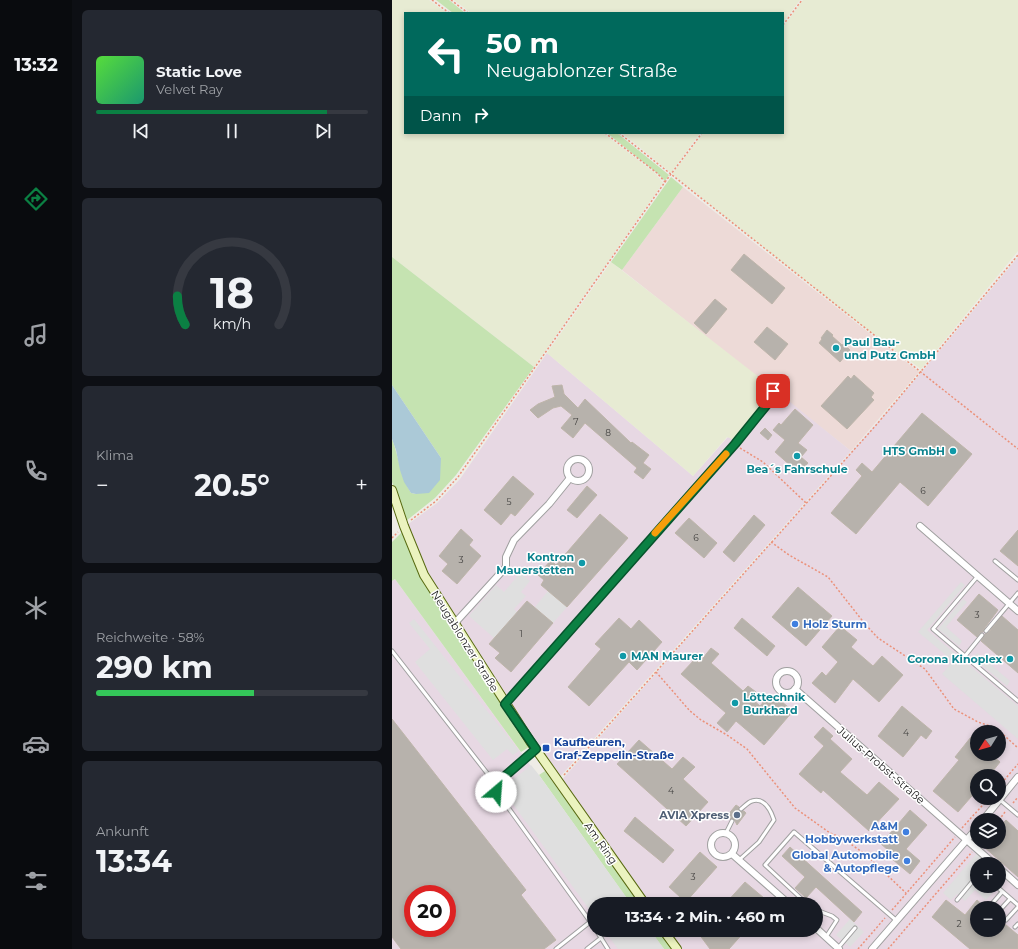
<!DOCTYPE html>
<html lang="de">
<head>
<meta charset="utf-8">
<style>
	:root { --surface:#171b24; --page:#242831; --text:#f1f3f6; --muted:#9ea1a6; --line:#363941; --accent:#0b8043 }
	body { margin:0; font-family:Montserrat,sans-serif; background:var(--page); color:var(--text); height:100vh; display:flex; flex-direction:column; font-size:15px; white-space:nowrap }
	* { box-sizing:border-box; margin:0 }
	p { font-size:13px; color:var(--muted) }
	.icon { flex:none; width:22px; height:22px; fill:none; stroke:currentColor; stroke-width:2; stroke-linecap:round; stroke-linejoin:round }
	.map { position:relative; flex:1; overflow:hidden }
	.details { display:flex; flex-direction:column; gap:10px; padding:10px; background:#0d0f14; width:320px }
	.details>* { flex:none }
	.hud { position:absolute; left:12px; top:12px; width:380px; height:122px; border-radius:0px; box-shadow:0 2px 6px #0003; background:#00695c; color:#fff; overflow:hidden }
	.needle { width:26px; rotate:233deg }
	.buttons { position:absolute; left:578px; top:725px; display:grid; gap:8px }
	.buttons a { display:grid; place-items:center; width:36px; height:36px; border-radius:50%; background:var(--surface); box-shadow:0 2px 6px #0003; font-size:20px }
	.speed { position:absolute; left:12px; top:885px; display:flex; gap:8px; font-size:20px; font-weight:700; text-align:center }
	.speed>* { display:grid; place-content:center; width:52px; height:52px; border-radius:50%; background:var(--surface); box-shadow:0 2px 6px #0003; line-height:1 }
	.speed .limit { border:6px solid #d22; background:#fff; color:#111 }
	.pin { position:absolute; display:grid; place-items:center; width:34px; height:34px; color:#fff; margin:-17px; border-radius:8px; box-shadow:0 2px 6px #0006 }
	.me { position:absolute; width:44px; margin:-22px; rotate:27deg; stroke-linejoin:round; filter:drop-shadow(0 0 3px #0008) }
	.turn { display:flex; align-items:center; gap:14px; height:84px; padding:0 16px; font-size:18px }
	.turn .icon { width:52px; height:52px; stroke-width:2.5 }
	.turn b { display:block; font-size:28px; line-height:34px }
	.then { display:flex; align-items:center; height:38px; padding:0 16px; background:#0003; gap:8px; font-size:15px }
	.big { font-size:30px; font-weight:700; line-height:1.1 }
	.details .tile { flex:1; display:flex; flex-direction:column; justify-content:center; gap:6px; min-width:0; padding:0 14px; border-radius:6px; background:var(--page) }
	.details .dial { align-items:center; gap:0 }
	.dial svg { height:104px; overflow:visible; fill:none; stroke:var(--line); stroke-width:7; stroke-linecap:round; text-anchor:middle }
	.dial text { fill:var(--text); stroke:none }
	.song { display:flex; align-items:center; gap:12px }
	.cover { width:48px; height:48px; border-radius:6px; background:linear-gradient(135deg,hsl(110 70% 55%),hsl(160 70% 35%)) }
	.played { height:4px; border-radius:2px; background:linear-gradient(90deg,var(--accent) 85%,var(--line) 85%) }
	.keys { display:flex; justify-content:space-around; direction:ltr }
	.heat { display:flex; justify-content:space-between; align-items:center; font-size:22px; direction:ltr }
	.charge { height:6px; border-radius:3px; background:linear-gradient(90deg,#34c759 58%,var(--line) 0) }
	.trip { position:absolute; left:195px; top:897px; width:236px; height:40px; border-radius:20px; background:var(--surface); box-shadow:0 2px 6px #0003; font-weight:700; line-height:40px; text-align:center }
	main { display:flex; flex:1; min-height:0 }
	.tab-bar { display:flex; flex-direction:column; width:72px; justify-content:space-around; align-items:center; background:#090b0e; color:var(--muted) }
	.tab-bar .icon { width:28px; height:28px }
	.tab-bar .on { color:var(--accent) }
	.tab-bar b { font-size:18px; color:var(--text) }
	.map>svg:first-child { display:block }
	.commercial { fill:#eddad7 }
	.industrial { fill:#e7d8e3; fill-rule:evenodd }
	.farmland { fill:#e7ebd3 }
	.grass { fill:#c5e3b1 }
	.parking { fill:#dfdfdf }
	.water { fill:#abc9d7 }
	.building { fill:#b7b2ac; stroke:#beb5aa; fill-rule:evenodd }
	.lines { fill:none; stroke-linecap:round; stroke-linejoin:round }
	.lane-casing { stroke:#a0a0a0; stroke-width:5 }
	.street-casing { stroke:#a0a0a0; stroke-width:8 }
	.secondary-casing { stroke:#586a11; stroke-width:10 }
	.path { stroke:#eb917a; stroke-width:1.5; stroke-dasharray:2 2; stroke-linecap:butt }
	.lane { stroke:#fff; stroke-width:3 }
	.street { stroke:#fff; stroke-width:6 }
	.secondary { stroke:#ebf3bf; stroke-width:8 }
	.route-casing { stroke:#07532c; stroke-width:10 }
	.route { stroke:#0b8043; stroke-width:7 }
	.slow { stroke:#f59e0b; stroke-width:7 }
	.culture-dot { fill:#0f9aa8; stroke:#fff; stroke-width:1.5 }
	.shop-dot { fill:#3f7fe0; stroke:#fff; stroke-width:1.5 }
	.transit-dot { fill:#1a4fb4; stroke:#fff; stroke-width:1.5 }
	.service-dot { fill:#5c6f8a; stroke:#fff; stroke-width:1.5 }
	.labels { text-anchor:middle; stroke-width:3; stroke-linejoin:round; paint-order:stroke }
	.number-label { font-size:9px; fill:#454442 }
	.culture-label { font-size:11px; font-weight:bold; fill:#0d838f; stroke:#fff; text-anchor:start }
	.shop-label { font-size:11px; font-weight:bold; fill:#366cbe; stroke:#fff; text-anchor:end }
	.street-label { font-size:11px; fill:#1f1f1f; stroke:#fff }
	.transit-label { font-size:11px; font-weight:bold; fill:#164399; stroke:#fff; text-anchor:start }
	.service-label { font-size:11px; font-weight:bold; fill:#4e5e75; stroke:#fff; text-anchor:end }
</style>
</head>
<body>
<main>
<nav class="tab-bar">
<b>13:32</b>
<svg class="icon on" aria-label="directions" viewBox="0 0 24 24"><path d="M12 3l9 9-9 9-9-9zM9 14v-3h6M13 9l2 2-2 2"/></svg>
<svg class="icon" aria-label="music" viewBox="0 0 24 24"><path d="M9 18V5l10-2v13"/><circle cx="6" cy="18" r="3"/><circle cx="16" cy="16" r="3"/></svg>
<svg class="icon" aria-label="phone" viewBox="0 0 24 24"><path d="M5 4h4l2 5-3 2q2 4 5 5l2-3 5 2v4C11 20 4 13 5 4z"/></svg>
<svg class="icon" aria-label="climate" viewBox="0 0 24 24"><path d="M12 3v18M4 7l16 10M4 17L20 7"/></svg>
<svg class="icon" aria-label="car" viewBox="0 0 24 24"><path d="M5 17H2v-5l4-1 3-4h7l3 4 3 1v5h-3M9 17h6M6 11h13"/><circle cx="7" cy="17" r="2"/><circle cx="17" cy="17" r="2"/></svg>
<svg class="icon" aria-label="filters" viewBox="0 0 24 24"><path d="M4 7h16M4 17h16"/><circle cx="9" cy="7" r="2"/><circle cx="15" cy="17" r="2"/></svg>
</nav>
<section class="details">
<div class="tile">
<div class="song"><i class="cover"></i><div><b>Static Love</b><p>Velvet Ray</p></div></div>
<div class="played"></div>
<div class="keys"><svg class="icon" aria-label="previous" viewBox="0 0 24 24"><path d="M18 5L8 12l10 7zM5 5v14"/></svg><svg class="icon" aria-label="pause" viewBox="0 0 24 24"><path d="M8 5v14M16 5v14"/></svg><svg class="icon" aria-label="next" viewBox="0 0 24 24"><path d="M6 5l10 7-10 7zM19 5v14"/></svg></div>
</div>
<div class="tile dial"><svg viewBox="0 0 100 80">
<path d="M14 69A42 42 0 1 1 86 69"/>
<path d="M14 69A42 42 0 0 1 8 47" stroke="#0b8043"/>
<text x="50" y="56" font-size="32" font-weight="700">18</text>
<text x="50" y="72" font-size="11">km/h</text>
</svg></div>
<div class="tile"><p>Klima</p>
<div class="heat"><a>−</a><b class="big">20.5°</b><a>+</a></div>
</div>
<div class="tile"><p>Reichweite · 58%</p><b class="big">290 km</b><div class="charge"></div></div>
<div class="tile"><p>Ankunft</p><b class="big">13:34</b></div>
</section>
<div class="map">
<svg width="626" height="949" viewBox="0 0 626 949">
	<rect width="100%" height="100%" fill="#eeece6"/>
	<path class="commercial" d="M 291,187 L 527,372 L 459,451 L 230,270 Z"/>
	<g class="industrial">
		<path d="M 626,257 L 626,949 L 287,949 L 273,930 L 424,930 L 424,904 L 255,904 L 168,782 L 528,374 ZM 585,732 L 607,732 L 607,754 L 585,754 ZM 585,776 L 607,776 L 607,798 L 585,798 ZM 585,820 L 607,820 L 607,842 L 585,842 ZM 585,864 L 607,864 L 607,886 L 585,886 ZM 585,908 L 607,908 L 607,930 L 585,930 Z"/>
		<path d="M 155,353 L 301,476 L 336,437 L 343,440 L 371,393 L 377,385 L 459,451 L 166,779 L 35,573 L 15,525 L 45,503 L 68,479 Z"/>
		<path d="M 3,579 L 239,904 L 202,904 L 202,930 L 258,930 L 272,949 L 0,949 L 0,581 ZM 21,894 L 55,894 L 55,928 L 21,928 Z"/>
	</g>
	<g class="farmland">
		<path d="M 0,0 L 37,0 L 55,13 L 13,13 L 13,133 L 211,133 L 264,174 L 271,183 L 142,367 L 0,257 Z"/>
		<path d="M 62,0 L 408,0 L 391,23 L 391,13 L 79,13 Z"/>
		<path d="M 411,0 L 626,0 L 626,251 L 529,369 L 464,321 L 280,174 L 311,133 L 391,133 L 391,27 Z"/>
		<path d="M 230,133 L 308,133 L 279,173 Z"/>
		<path d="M 219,262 L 377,385 L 371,393 L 374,403 L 343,440 L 335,437 L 301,476 L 155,353 Z"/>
	</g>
	<g class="grass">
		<path d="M 44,0 L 57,0 L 73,13 L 61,13 Z"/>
		<path d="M 215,133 L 225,133 L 277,175 L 273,181 L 265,173 Z"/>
		<path d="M 279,177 L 291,187 L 230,270 L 219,262 Z"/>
		<path d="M 0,257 L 142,367 L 64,475 L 43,498 L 14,521 L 0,482 L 0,439 C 7,457 8,476 19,493 L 24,494 L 49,458 L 0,385 Z"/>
		<path d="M 11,531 L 30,578 L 59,627 L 137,747 L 129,752 L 3,579 L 0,581 L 0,542 Z"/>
		<path d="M 153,771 L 249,904 L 239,904 L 147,775 Z"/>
		<path d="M 258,930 L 268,930 L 282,949 L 272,949 Z"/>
	</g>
	<g class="parking">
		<path d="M 128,573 L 138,581 L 129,592 L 134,596 L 122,609 L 125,612 L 102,638 L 77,616 L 104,585 L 112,592 Z"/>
		<path d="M 569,582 L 573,585 L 535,630 L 626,706 L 626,739 L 550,674 L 561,661 L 526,632 Z"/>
		<path d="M 156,591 L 175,607 L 161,623 L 143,607 Z"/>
		<path d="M 571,599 L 575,602 L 554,627 L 570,641 L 567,646 L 546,629 Z"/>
		<path d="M 22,619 L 127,751 L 121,755 L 115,749 L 101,760 L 23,662 L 38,649 L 17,623 Z"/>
		<path d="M 585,653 L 618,681 L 615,686 L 581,658 Z"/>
		<path d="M 139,765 L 147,775 L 239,904 L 202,904 L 202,916 L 110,789 Z"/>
		<path d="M 585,853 L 597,864 L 585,864 L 585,886 L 600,886 L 604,889 L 594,900 L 583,890 L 573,901 L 565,894 L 559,900 L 551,893 Z"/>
		<path d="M 458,919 L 472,932 L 458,947 L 444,935 Z"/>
		<path d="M 212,930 L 258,930 L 272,949 L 226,949 Z"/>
	</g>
	<path class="water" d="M 0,385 L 49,458 L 48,480 L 37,493 L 24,494 L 19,493 L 12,482 L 8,470 L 4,450 L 0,439 Z"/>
	<g class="building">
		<path d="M 352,254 L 393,288 L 380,304 L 339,270 Z"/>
		<path d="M 323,299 L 335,309 L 314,334 L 302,323 Z"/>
		<path d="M 375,327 L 396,344 L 383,360 L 362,342 Z"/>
		<path d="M 435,330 L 441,335 L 440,336 L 450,345 L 452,344 L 458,350 L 448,362 L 427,343 L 430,339 L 429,338 Z"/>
		<path d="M 462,375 L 482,393 L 479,397 L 482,400 L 455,429 L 429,406 L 456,376 L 459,379 Z"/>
		<path d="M 170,385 L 172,394 L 186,408 L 193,399 L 239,443 L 240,442 L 257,455 L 251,463 L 259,469 L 251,479 L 242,472 L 245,468 L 193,423 L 181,438 L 169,428 L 180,415 L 169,406 L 161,408 L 146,418 L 138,410 L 146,404 L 163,397 L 160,386 Z"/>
		<path d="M 403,409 L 421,425 L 406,443 L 415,450 L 409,457 L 416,463 L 407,473 L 383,452 L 393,440 L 381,430 L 387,423 L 389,425 Z"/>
		<path d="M 530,413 L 580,454 L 536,506 L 508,482 L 464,534 L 439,513 L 470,476 L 464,470 L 470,463 L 480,472 Z"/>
		<path d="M 373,428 L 380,435 L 376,440 L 368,433 Z"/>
		<path d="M 121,476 L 142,494 L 123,516 L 119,513 L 109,525 L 92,510 Z"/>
		<path d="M 195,486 L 205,495 L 185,518 L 175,510 Z"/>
		<path d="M 208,514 L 236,538 L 175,607 L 149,585 L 152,580 L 146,575 L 159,560 L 164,565 Z"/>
		<path d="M 362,515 L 373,525 L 342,562 L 331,552 Z"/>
		<path d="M 297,518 L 325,543 L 312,558 L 283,533 Z"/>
		<path d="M 69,529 L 81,540 L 77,545 L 89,556 L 65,584 L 50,571 L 56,564 L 47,556 Z"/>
		<path d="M 626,530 L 626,566 L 608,551 Z"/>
		<path d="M 406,587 L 440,616 L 414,646 L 380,617 Z"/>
		<path d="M 587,594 L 606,610 L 592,629 L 591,632 L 589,632 L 585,637 L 565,620 Z"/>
		<path d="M 135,601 L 161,623 L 119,672 L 103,658 L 108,653 L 97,644 Z"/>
		<path d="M 610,616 L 626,630 L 626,673 L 589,641 L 593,634 L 596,633 Z"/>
		<path d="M 227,618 L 239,629 L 247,620 L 270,642 L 245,670 L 237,662 L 197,706 L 176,687 L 209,649 L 203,644 Z"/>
		<path d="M 350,618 L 383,646 L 375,656 L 342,628 Z"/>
		<path d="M 448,626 L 465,640 L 459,647 L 481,666 L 490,656 L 511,675 L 487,702 L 461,679 L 443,703 L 420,683 L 430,672 L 434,676 L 446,662 L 430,647 Z"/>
		<path d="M 319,648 L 327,654 L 319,663 L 351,691 L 356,686 L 364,692 L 359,698 L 368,706 L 374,699 L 384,697 L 401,711 L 372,745 L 344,721 L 335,732 L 325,723 L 334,713 L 289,674 L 303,659 L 307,663 Z"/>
		<path d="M 510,706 L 540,731 L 534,739 L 529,735 L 511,757 L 486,736 Z"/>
		<path d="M 0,719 L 134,890 L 129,895 L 164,940 L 152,949 L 9,949 L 0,937 ZM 21,894 L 55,894 L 55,928 L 21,928 Z"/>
		<path d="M 431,727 L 441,736 L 438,739 L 460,759 L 448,772 L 475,795 L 487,782 L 507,799 L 477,831 L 431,790 L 429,793 L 407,774 L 432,746 L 422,737 Z"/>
		<path d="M 579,737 L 585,743 L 585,754 L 598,754 L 608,762 L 597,776 L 585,776 L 585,790 L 566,812 L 541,791 L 567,760 L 563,757 Z"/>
		<path d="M 247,740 L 280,769 L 291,757 L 303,767 L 291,779 L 316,802 L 294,826 L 225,764 Z"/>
		<path d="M 344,805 L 347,807 L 347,811 L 352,811 L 354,813 L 345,825 L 342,819 L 338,819 L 335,816 Z"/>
		<path d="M 518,810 L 535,825 L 514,849 L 528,861 L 518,874 L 500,859 L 503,856 L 489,844 Z"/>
		<path d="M 243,817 L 282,850 L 271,863 L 232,831 Z"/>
		<path d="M 614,820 L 626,831 L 626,877 L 591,846 L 595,842 L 607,842 L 607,828 Z"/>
		<path d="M 398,847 L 470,912 L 462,922 L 424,887 L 414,898 L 403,888 L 413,877 L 390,856 Z"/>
		<path d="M 308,852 L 325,867 L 292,904 L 278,904 L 288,897 L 277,887 Z"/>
		<path d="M 353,882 L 379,904 L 333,904 Z"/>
		<path d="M 554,900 L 573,915 L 585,900 L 594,908 L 585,908 L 585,930 L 607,930 L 607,919 L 626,935 L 626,949 L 578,949 L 540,917 Z"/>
		<path d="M 304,930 L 354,930 L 337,949 L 318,949 Z"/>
	</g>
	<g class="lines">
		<g class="lane-casing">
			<g id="lane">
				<path d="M 603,561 L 626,580"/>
				<path d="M 585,577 L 541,629 L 626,701"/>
				<path d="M 594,631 L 626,593"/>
				<path d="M 0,651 L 95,773 L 106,782"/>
				<path d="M 573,656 L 590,635"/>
				<path d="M 143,750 L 106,782 L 105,792 L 202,927"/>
				<path d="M 607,799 L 626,815"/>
				<path d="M 334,833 L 340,821"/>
				<path d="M 347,860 L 367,842 L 382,820 C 379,811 373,797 360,801 C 356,802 352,807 349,809"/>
				<path d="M 604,886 L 626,905"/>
				<path d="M 565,900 L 585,876"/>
				<path d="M 415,904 L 373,865 L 402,832 L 505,921"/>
				<path d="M 598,906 L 610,892"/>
				<path d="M 424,910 L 440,916 L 445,920 L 434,937"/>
				<path d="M 607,911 L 618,899"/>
				<path d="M 614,920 L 626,907"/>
				<path d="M 623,927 L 626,924"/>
				<path d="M 204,930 L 216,949"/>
				<path d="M 446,948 L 463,928"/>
				<path d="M 164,949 L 198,922"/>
				<path d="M 195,949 L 209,938"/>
			</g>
		</g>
		<g class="street-casing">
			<g id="street">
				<circle cx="381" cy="397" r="6"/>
				<circle cx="186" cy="470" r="11"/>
				<path d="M 528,526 L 626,611"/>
				<path d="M 62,624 L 114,567 L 114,557 L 122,540 L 157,504 L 178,478"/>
				<circle cx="395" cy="682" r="11"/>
				<path d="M 403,689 L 602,864"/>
				<path d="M 113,704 L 343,444 L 377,402"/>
				<path d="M 591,820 L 626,777"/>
				<circle cx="331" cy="845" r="12"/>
				<path d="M 340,854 L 397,904"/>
				<path d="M 607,868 L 626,885"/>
				<path d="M 424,928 L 447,949"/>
				<path d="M 480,949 L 585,828"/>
			</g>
		</g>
		<g class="secondary-casing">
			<g id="secondary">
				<path d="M 0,490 L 12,526 L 32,575 L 138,741 L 253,904"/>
				<path d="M 271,930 L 285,949"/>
			</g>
		</g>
		<g class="path">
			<path d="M 40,0 L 57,13"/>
			<path d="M 59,0 L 76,13"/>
			<path d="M 391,25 L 410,0"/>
			<path d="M 227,133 L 626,449"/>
			<path d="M 273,182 L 310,133"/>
			<path d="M 348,448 L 371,462 L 414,503"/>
			<path d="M 19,520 L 44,501 L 66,477 L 273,182 L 265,173 L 213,133"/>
			<path d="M 0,538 L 6,532"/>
			<path d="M 379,542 L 397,555 L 436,577 L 473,624 L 486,638 L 533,669 L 562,709 L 586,722 L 604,728 L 626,748"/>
			<path d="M 264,672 L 298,711 L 309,720 L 335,735 L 355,749 L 403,808 L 438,833 L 450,838 L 473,854 L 514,893"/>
			<path d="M 172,775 L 485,424 L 626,255"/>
			<path d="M 607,786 L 626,764"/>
			<path d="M 621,803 L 626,797"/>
			<path d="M 607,820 L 613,812"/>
			<path d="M 570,828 L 597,798"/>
			<path d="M 500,910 L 563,837"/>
			<path d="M 466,949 L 493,918"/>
			<path d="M 496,949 L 580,852"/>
		</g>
		<use href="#lane" class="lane"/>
		<use href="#street" class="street"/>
		<use href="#secondary" class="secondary"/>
	</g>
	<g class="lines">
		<g class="route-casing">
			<path id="route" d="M 104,792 L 106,782 L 144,749 L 113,704 L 343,444 L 377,402 L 375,396 L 378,392 L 381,391"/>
		</g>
		<use href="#route" class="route"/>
		<path class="slow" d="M 263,533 L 334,454"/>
	</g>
	<g class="culture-dot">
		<circle cx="444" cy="348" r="4"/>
		<circle cx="561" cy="451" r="4"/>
		<circle cx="405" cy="456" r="4"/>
		<circle cx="190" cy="563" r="4"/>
		<circle cx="231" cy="656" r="4"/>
		<circle cx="618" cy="659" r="4"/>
		<circle cx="343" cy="703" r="4"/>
	</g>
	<g class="shop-dot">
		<circle cx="403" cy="624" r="4"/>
		<circle cx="514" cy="832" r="4"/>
		<circle cx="515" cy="861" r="4"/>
	</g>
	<rect class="transit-dot" x="150" y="744" width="8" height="8" rx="2"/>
	<circle class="service-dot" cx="345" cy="815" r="4"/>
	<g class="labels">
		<g class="number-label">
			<text x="184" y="425">7</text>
			<text x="216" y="436">8</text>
			<text x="531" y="494">6</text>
			<text x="117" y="505">5</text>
			<text x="304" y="541">6</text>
			<text x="69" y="563">3</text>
			<text x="585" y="618">3</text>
			<text x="129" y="637">1</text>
			<text x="514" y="736">4</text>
			<text x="279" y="794">4</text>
			<text x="301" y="880">3</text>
			<text x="567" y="927">2</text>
		</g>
		<g class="culture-label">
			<text x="452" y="346">Paul Bau-<tspan x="452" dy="13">und Putz GmbH</tspan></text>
			<text x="553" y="455" text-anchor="end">HTS GmbH</text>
			<text x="405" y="473" text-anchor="middle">Bea´s Fahrschule</text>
			<text x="182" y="561" text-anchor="end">Kontron<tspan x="182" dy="13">Mauerstetten</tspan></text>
			<text x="239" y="660">MAN Maurer</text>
			<text x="610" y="663" text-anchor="end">Corona Kinoplex</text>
			<text x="351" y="701">Löttechnik<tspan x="351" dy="13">Burkhard</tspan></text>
		</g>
		<g class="shop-label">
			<text x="411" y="628" text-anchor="start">Holz Sturm</text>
			<text x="506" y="830">A&amp;M<tspan x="506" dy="13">Hobbywerkstatt</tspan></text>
			<text x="507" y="859">Global Automobile<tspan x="507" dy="13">&amp; Autopflege</tspan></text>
		</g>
		<g class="street-label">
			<text transform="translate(73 641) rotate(58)" y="4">Neugablonzer Straße</text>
			<text transform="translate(489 765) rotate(41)" y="4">Julius-Probst-Straße</text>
			<text transform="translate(209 843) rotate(55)" y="4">Am Ring</text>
		</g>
		<g class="transit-label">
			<text x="162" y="746">Kaufbeuren,<tspan x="162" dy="13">Graf-Zeppelin-Straße</tspan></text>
		</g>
		<g class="service-label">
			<text x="337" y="819">AVIA Xpress</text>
		</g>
	</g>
</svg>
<div class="buttons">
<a><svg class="needle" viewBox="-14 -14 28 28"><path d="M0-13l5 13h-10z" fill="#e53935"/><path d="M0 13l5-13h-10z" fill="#9ea1a6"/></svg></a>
<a><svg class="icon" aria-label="search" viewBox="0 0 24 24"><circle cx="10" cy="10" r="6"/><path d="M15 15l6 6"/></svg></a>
<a><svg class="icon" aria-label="layers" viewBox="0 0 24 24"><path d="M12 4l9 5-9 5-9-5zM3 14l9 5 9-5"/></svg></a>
<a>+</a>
<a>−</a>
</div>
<div class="speed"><div class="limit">20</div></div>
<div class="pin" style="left:381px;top:391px;background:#d93025"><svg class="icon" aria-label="arrive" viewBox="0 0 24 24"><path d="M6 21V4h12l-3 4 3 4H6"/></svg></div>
<svg class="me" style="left:104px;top:792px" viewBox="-20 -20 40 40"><circle r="19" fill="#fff"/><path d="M0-13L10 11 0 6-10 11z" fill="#0b8043"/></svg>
<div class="trip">13:34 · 2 Min. · 460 m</div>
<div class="hud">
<div class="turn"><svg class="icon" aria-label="left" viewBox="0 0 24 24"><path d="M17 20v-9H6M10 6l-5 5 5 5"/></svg><div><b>50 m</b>Neugablonzer Straße</div></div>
<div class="then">Dann<svg class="icon" aria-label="right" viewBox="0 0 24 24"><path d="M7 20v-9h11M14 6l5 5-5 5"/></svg></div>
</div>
</div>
</main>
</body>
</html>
